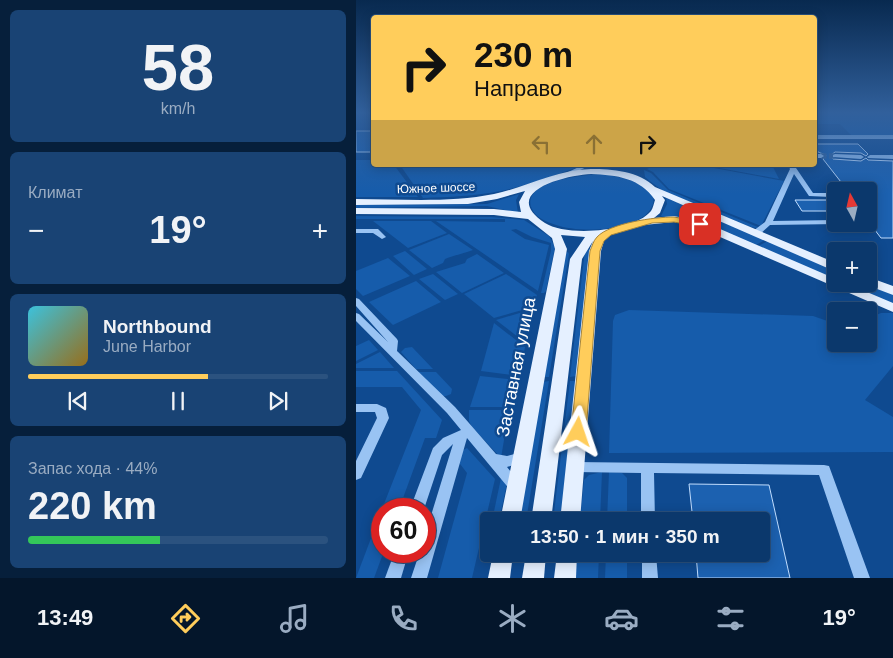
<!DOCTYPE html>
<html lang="ru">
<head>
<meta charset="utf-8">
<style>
	:root { --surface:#0b386c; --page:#194374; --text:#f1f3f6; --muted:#9aacc2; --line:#2b527f; --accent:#ffcd5b }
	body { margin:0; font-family:Helvetica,sans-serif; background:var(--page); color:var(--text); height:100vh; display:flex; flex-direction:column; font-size:19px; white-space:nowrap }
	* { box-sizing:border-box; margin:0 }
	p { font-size:16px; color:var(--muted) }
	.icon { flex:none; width:28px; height:28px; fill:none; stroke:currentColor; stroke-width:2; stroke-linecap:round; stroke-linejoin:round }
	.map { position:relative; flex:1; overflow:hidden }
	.panel { display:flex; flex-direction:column; gap:10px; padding:10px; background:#061f3b; width:356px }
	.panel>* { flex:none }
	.banner { position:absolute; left:15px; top:15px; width:446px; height:152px; border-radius:5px; box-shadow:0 2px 12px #0003,0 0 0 1px var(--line); background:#ffcd5b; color:#111; overflow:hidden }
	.needle { width:32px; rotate:352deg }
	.controls { position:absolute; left:471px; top:182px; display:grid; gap:10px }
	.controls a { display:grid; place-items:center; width:50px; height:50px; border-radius:5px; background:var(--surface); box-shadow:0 2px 12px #0003,0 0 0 1px var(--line); font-size:25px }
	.speed { position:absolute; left:15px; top:498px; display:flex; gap:10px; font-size:25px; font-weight:700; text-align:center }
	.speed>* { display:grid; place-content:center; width:65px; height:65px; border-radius:50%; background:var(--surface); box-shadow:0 2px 12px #0003,0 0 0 1px var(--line); line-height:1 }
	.speed .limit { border:8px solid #d22; background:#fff; color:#111 }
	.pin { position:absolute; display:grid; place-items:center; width:42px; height:42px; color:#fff; margin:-21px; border-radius:10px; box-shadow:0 2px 8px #0006 }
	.me { position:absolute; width:55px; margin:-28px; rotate:5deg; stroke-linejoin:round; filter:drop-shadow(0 0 4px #0008) }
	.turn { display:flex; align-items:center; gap:18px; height:105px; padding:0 20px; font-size:22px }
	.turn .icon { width:65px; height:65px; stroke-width:2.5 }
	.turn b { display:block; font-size:35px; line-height:42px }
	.lanes { display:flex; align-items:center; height:48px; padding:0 20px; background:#0003; justify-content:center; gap:25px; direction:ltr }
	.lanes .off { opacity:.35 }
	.big { font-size:38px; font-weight:700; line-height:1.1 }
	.panel .card { flex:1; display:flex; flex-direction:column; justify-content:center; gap:8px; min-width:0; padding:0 18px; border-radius:8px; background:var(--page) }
	.panel .dial { align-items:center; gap:0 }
	.dial b { font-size:65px; line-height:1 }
	.song { display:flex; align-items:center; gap:15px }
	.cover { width:60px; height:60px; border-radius:8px; background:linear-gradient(135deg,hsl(190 70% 55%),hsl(40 70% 35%)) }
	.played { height:5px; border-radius:2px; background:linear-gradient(90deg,var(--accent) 60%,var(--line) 60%) }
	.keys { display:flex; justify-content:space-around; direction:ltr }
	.heat { display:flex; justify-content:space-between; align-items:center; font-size:28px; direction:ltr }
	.charge { height:8px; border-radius:4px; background:linear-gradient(90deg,#34c759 44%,var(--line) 0) }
	.trip { position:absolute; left:124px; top:512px; width:290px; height:50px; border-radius:5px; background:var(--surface); box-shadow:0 2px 12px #0003,0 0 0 1px var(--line); font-weight:700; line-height:50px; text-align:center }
	.tabs { display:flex; height:80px; justify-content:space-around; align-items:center; background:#04162b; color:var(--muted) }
	.tabs .icon { width:35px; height:35px }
	.tabs .on { color:var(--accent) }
	.tabs b { font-size:22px; color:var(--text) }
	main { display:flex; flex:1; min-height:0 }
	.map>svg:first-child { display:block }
	.green { fill:#165cab }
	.building { fill:#1c61b0; stroke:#c1ddfe }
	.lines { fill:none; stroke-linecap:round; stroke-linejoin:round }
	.minor-tunnel { stroke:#3365a1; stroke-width:5.5; stroke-dasharray:5.5 2.5; stroke-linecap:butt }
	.minor { fill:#99c3f3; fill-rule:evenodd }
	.major { fill:#e5f0ff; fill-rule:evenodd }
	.route { fill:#ffcd5b; stroke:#a6853b }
	.labels { text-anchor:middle; stroke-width:5; stroke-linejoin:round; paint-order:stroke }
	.far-street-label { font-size:12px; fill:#fff; stroke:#0f4a90 }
	.near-street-label { font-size:18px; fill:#fff; stroke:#0f4a90 }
</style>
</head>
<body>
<main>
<section class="panel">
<div class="card dial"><b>58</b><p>km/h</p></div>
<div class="card"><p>Климат</p>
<div class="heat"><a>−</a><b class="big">19°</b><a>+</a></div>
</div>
<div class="card">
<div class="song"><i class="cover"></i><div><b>Northbound</b><p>June Harbor</p></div></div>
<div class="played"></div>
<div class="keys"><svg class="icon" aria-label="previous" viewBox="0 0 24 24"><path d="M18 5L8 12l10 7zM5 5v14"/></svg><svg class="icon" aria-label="pause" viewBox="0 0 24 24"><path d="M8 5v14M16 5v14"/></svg><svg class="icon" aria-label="next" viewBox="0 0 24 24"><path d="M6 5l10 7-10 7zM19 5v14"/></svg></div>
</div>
<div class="card"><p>Запас хода · 44%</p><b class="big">220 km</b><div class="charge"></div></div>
</section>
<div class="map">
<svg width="537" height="578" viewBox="0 0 537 578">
	<rect width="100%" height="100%" fill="#0f4a90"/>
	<g class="green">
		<path d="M 459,113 L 535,113 L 537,114 L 537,136 L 497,136 L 494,134 L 484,124 L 459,124 Z"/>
		<path d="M 0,160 L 17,160 L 18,165 L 38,165 L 62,197 L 0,197 Z"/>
		<path d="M 44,165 L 227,165 C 200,175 173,185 145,191 C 119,196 93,197 67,198 Z"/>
		<path d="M 299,165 L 342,165 L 428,181 L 405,226 L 313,189 L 297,172 L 291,169 Z"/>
		<path d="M 347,165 L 416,165 L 423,179 Z"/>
		<path d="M 288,170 L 295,173 L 312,190 L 404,228 C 393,230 323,201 310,193 C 303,188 295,182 289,177 Z"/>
		<path d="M 246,174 C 260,176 312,185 294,210 C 278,232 223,233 200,225 C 191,222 180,218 176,209 C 164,180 230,175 246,174 Z"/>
		<path d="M 163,194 L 160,200 L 162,213 L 131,206 L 0,208 L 0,205 L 131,204 Z"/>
		<path d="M 310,198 L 409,240 L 400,245 L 312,217 L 307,217 L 305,216 L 311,204 Z"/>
		<path d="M 0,216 L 136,217 L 168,220 L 193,236 L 199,247 L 190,291 L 188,293 L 185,293 L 195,251 L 195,243 L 176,237 L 160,229 L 155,230 L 169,239 L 193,245 L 182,291 L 80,221 L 149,222 L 149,219 L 0,219 Z"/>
		<path d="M 17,221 L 75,221 L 91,233 L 52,248 Z"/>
		<path d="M 93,234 L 117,250 C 107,254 98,255 89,259 L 87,263 L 76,268 L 53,250 Z"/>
		<path d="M 412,241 L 480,270 L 480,280 L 402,246 Z"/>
		<path d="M 232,249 L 233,250 L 220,376 L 214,377 L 229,250 Z"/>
		<path d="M 49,251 L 71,269 L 58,275 L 37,256 Z"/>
		<path d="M 212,252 L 213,254 L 193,377 L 188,377 L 209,253 Z"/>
		<path d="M 121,254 L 148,273 L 106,293 L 80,272 L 109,263 L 111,259 Z"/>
		<path d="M 32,258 L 54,276 L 7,296 L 0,289 L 0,271 Z"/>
		<path d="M 77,274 L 102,294 L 89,300 L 63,279 Z"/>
		<path d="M 150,274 L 181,295 L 177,307 L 138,318 L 108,294 Z"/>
		<path d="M 60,281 L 85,302 L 37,325 L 13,302 Z"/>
		<path d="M 487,284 L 512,284 L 537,295 L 537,305 Z"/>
		<path d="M 177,309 L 171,344 L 140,320 Z"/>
		<path d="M 273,310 L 457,316 L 480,324 L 480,344 L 512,344 L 513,318 L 525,313 L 537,313 L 537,366 L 509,400 L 537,417 L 537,452 L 253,453 L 257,321 L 259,315 Z"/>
		<path d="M 138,323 L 169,347 L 163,376 L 125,371 Z"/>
		<path d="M 13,340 L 22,350 L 0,361 L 0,346 Z"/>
		<path d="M 56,347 L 77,369 L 60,369 L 45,352 L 49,348 Z"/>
		<path d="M 24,352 L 38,368 L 0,368 L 0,364 Z"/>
		<path d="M 0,371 L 41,371 L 86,420 L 80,438 L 69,438 L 43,509 L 26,509 L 65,410 L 46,387 L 0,387 Z"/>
		<path d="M 62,372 L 80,372 L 96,389 L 95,394 L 90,396 L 85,396 Z"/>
		<path d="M 124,376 L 161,380 L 154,407 L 114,407 Z"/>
		<path d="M 193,381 L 170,521 L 162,521 L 187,382 Z"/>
		<path d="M 214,381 L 220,381 L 204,521 L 197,521 Z"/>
		<path d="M 113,410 L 153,410 L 145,458 L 116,427 L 113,421 Z"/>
		<path d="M 111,448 L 139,479 L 116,578 L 82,578 L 111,473 L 101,460 L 107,450 Z"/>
		<path d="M 246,472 L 244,521 L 224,521 L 228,480 L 233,475 Z"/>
		<path d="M 253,472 L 266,473 L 271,478 L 271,521 L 251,521 Z"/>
		<path d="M 145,478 L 151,483 L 143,521 L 136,521 Z"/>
		<path d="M 26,509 L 28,551 L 18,578 L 0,578 Z"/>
		<path d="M 221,554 L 243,554 L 242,578 L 219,578 Z"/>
		<path d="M 250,554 L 271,554 L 271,578 L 249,578 Z"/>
	</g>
	<g class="building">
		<rect x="0" y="131" width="18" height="21"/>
		<path d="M 459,144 L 502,144 L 512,154 L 510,156 L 505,153 L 479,152 L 475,155 L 477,159 L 505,161 L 510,158 L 512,160 L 537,161 L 537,238 L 525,238 L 512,221 L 512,191 L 492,191 L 467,159 L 470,155 L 462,152 Z"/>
		<path d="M 439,200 L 480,200 L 480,211 L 446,211 Z"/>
		<path d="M 333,484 L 413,485 L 434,578 L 342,578 L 340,554 L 405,554 L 405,521 L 337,521 Z"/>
	</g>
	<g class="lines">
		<path class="minor-tunnel" d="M 465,156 L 479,156"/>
		<g class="minor">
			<rect x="459" y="135" width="78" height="4"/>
			<path d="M 459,154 L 465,154 L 468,156 L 465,158 L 459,158 Z"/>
			<path d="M 479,154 L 505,155 L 508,157 L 505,159 L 477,157 L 477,155 Z"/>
			<path d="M 514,155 L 537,155 L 537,159 L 512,158 L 511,157 Z"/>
			<path d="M 227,165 L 235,165 L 213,175 L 208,174 Z"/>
			<path d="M 432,165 L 438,165 L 457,193 L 475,193 L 478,195 L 475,197 L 453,196 L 438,174 L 417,221 L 480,220 L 480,224 L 482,224 L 414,225 L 403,235 L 397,235 L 396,233 L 397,231 L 409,222 L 434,169 Z"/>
			<path d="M 0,229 L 22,229 L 30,237 L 26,239 L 17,233 L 0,233 Z"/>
			<path d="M 0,298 L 3,299 L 41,339 L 42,341 L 41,351 L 99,407 L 140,454 L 151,456 L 166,452 L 170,453 L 172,457 L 170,461 L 151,467 L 167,487 L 165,491 L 160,493 L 155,491 L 111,438 L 71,578 L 55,578 L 64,551 L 69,551 L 69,535 L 97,444 L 86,455 L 68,509 L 54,509 L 77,448 L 87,438 L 105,430 L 91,413 L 0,321 L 0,313 L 3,314 L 32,342 L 0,306 Z"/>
			<path d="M 0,404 L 21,404 L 30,408 L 33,418 L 5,478 L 0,480 L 0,461 L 21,418 L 19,412 L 0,412 Z"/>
			<path d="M 219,462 L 468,465 L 473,466 L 514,578 L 498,578 L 463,475 L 298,473 L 299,521 L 285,521 L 285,473 L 219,472 L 215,471 L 213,467 L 215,463 Z"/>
			<path d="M 39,551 L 53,551 L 45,578 L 29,578 Z"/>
			<path d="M 286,554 L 300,554 L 302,578 L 286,578 Z"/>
		</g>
		<g class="major">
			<path d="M 235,169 C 256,169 283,171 299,187 L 480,263 L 480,271 L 476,270 L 306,196 L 309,200 L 304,213 L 298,218 L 318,216 L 348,222 L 480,279 L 480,284 L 492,284 L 537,303 L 537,312 L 341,227 L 318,222 L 288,225 L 255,234 L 248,241 L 245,251 L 224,521 L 204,521 L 233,251 L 237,241 L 226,259 L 195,521 L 175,521 L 214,259 L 229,237 L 205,235 L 211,249 L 164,521 L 144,521 L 199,249 L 196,238 L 172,219 L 138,215 L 0,214 L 0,208 L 138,209 L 165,212 L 163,202 L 169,191 L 141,199 L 112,204 L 0,205 L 0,199 C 45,199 94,203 138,194 C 171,187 200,170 235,169 ZM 235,174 C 261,175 284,178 299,200 C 298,203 297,208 295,211 C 278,232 210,237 189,223 C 142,192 210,175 235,174 Z"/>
			<path d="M 512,277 L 537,286 L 537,295 L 508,284 L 512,284 Z"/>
			<path d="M 137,554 L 157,554 L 154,578 L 132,578 Z"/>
			<path d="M 170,554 L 190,554 L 188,578 L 166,578 Z"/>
			<path d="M 201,554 L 221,554 L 220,578 L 198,578 Z"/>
		</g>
	</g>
	<linearGradient id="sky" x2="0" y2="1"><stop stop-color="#08294f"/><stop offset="0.58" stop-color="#31609c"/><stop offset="1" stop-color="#31609c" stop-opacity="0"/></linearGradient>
	<rect width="537" height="194" fill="url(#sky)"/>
	<path class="route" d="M 318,217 L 347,222 L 348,224 L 344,227 L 318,222 L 296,223 L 255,235 L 248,241 L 244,251 L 230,432 L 228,436 L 222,438 L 217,436 L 215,432 L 234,251 C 236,247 237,241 241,237 C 254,223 299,217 318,217 Z"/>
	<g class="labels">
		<g class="far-street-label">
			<text transform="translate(80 188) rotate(-2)" y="4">Южное шоссе</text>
		</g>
		<g class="near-street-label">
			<text transform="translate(160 367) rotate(-79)" y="6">Заставная улица</text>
		</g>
	</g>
</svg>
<div class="controls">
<a><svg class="needle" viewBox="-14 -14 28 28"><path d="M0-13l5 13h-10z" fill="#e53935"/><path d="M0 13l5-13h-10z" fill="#9aacc2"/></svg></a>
<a>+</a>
<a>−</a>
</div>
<div class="speed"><div class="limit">60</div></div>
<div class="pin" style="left:344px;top:224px;background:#d93025"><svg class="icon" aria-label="arrive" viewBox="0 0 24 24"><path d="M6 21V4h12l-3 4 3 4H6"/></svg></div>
<svg class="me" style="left:222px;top:432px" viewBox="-20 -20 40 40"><path d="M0-17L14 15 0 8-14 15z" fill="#ffcd5b" stroke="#fff" stroke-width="4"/></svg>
<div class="trip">13:50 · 1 мин · 350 m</div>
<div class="banner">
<div class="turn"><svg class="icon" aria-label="right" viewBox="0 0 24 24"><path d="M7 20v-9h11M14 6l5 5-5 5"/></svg><div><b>230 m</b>Направо</div></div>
<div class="lanes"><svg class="icon off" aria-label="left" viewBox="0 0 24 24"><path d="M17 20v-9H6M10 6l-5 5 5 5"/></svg><svg class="icon off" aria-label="ahead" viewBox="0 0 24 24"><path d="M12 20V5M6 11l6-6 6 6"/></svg><svg class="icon" aria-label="right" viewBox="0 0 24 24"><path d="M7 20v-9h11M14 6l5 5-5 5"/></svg></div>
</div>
</div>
</main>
<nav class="tabs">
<b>13:49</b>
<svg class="icon on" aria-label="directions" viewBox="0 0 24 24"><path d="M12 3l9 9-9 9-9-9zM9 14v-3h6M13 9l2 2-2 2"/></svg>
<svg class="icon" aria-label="music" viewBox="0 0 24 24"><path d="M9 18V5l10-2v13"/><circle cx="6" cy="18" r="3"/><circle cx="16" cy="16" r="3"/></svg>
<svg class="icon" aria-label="phone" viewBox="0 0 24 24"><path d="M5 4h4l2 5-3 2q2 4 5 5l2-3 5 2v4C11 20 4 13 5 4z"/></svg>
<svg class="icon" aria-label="climate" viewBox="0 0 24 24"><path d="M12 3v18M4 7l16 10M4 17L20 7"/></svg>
<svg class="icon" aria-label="car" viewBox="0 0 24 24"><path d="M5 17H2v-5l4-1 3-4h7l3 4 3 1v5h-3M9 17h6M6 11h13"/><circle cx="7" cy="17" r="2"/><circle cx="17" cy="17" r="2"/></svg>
<svg class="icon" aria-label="filters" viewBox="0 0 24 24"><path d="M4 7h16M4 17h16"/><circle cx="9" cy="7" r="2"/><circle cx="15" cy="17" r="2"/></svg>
<b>19°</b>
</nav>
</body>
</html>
